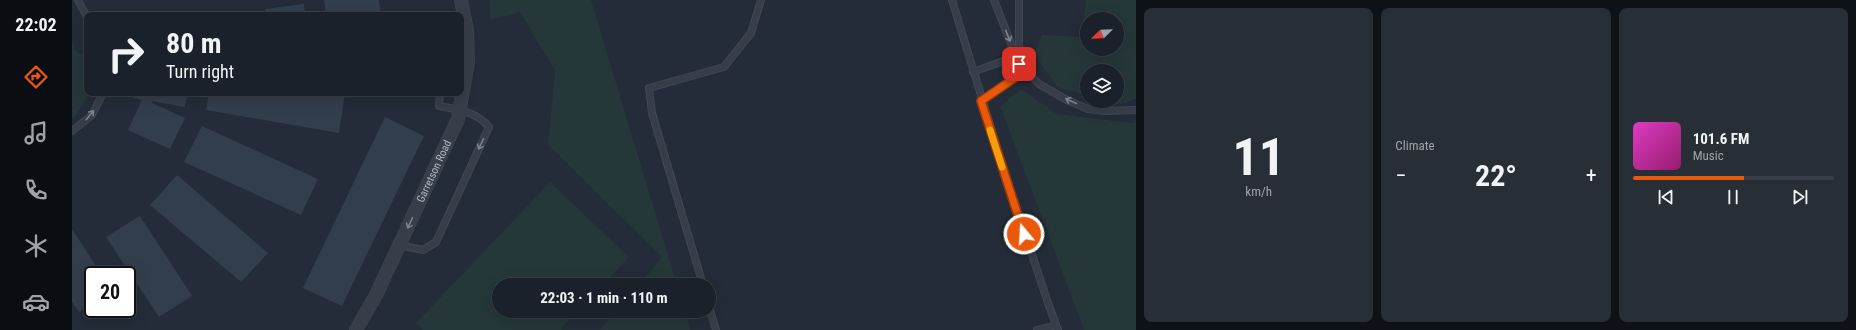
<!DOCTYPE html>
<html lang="en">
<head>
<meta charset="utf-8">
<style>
	:root { --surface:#1a212a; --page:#272e36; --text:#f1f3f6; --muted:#9fa3a8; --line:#383e47; --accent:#ea580c }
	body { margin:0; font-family:"Roboto Condensed",sans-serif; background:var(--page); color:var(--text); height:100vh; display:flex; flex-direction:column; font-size:15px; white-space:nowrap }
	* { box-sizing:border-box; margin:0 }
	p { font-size:13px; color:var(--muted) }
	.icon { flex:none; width:22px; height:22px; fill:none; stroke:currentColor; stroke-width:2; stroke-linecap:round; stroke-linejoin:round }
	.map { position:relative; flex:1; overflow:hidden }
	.side { display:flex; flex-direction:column; gap:8px; padding:8px; background:#0e1217; width:720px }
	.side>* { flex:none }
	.banner { position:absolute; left:12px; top:12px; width:380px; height:84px; border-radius:8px; box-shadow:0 4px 16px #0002,0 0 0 1px var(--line); background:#1a212a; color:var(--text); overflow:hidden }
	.needle { width:26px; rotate:247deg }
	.buttons { position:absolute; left:1008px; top:12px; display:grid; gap:8px }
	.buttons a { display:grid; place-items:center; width:44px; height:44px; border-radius:50%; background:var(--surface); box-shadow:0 4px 16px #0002,0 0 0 1px var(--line); font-size:20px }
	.speed { position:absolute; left:12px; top:266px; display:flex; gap:8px; font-size:20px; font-weight:700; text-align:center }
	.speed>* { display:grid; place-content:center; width:52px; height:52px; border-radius:50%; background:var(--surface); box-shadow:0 4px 16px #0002,0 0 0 1px var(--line); line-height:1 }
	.speed .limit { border:2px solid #111; border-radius:6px; background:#fff; color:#111 }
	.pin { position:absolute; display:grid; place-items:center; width:34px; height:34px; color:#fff; margin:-17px; border-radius:8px; box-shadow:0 2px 6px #0006 }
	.me { position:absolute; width:44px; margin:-22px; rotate:342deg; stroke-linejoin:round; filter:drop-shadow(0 0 3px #0008) }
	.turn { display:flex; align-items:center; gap:14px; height:84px; padding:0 16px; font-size:18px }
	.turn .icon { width:52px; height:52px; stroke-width:2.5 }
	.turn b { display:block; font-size:28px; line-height:34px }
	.big { font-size:30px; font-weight:700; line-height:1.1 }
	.side .card { flex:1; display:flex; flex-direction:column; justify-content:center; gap:6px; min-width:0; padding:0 14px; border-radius:8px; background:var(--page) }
	.side .dial { align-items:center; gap:0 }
	.dial b { font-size:52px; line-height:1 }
	.song { display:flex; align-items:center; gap:12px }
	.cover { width:48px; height:48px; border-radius:6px; background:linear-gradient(135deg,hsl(310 70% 55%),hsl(320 70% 35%)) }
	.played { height:4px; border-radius:2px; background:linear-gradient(90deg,var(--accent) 55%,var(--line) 55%) }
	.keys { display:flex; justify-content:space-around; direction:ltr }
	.heat { display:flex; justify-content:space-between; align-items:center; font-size:22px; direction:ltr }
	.side .tiles { flex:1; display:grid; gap:8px; grid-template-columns:repeat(3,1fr) }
	.trip { position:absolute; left:420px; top:278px; width:224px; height:40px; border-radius:20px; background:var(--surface); box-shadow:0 4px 16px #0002,0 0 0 1px var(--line); font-weight:700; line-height:40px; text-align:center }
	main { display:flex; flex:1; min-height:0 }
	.tabs { display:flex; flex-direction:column; width:72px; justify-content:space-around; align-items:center; background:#0a0d11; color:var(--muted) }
	.tabs .icon { width:28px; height:28px }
	.tabs .selected { color:var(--accent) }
	.tabs b { font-size:18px; color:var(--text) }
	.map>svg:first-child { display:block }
	.green { fill:#253739; fill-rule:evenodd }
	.building { fill:#333e4c }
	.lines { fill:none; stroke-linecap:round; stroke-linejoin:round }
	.lane-casing { stroke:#404752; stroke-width:8 }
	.street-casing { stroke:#404752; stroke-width:14 }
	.lane { stroke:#373e49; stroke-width:6 }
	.street { stroke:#373e49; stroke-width:13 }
	.oneway { stroke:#7b828d }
	.route-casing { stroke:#983908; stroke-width:10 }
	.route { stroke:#ea580c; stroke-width:7 }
	.slow { stroke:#f59e0b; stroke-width:7 }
	.labels { text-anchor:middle; stroke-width:4; stroke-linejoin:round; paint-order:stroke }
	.street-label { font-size:11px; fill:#b2b9c5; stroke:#1c232e }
</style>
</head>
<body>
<main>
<nav class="tabs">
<b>22:02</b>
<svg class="icon selected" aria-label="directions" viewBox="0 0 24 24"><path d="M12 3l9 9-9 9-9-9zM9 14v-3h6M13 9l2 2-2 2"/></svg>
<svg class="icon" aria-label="music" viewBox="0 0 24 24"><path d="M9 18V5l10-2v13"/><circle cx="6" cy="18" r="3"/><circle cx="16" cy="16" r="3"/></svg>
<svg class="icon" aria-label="phone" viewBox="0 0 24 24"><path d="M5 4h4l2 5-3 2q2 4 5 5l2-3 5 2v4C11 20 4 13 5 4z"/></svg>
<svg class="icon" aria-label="climate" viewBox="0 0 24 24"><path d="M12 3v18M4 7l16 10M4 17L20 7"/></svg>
<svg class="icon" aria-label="car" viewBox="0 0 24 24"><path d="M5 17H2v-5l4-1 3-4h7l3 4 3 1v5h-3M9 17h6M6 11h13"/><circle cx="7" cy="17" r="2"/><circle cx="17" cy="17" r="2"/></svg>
</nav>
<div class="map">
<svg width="1064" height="330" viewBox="0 0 1064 330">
	<rect width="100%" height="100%" fill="#232c38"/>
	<g class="green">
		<path d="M 417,0 L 519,0 L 605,285 L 567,285 L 590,257 L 476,145 L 483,71 L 448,12 L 419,20 Z"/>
		<path d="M 1014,0 L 1064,0 L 1064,99 L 1046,105 L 1034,101 L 1045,101 L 1045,71 L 1015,71 L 1015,96 L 985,87 L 962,54 L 970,35 L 1010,37 ZM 1015,19 L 1045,19 L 1045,49 L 1015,49 Z"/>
		<path d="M 0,42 L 4,51 L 15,58 L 15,93 L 17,93 L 3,117 L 0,117 Z"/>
		<path d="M 949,89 L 985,114 L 1060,123 L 1064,121 L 1064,330 L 1012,330 L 928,106 Z"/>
		<path d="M 478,182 L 557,257 L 531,285 L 427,285 L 427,311 L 506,311 L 488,330 L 351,330 L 344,323 Z"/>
		<path d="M 545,311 L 613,311 L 618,330 L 528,330 Z"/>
	</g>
	<g class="building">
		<path d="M 252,0 L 307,0 L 309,15 L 254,15 Z"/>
		<path d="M 232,4 L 233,15 L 193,15 L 193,9 Z"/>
		<path d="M 62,93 L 115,93 L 113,107 L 80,101 L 80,103 L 113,118 L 98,149 L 56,130 L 70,100 L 61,98 Z"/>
		<path d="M 137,93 L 273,93 L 267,133 L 134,110 Z"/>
		<path d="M 313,117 L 352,136 L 270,306 L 231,288 Z"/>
		<path d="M 130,126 L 246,179 L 229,215 L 112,162 Z"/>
		<path d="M 105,175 L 196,253 L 169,282 L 78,205 Z"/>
		<path d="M 68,216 L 120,296 L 87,317 L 34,237 Z"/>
		<path d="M 0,229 L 30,275 L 21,275 L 21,303 L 7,312 L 0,302 Z"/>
	</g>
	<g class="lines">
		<g class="lane-casing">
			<g id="lane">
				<path d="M 6,0 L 15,17"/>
				<path d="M 880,0 L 930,164 L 976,303 L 986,330"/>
				<path d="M 922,0 L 947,64 L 947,0"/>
				<path d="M 901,72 L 934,60 L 947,64 L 967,84 L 995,100 L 1016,109 L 1032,111 L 1064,110"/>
				<path d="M 909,101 L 944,77 L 947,64"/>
				<path d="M 0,131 L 20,115 L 31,93"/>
				<path d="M 327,245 L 351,250 L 364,242 L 417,127 C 405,112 385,109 367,106 L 368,93"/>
				<path d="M 631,285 L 580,113 L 577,88 L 652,67 L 679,33 L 689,0"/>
				<path d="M 637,306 L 644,330"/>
				<path d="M 965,330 L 984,325"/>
			</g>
		</g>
		<g class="street-casing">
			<g id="street">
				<path id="s1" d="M 284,330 L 304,295 L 386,119 L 396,62 L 395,30 L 389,0"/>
			</g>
		</g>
		<use href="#lane" class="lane"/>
		<use href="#street" class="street"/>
	</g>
	<defs><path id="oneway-shaft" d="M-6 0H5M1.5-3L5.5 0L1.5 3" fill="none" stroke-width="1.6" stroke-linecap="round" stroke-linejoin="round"/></defs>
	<g class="oneway">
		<use href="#oneway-shaft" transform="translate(936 36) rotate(68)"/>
		<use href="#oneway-shaft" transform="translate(999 101) rotate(-156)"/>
		<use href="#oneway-shaft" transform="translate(18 115) rotate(-51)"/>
		<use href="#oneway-shaft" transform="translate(409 144) rotate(115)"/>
		<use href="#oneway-shaft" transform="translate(338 223) rotate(115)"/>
	</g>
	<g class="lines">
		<g class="route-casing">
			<path id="route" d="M 947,64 L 944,77 L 909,101 L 952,234"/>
		</g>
		<use href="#route" class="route"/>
		<path class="slow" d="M 918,130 L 930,167"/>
	</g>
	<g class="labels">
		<g class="street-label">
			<text dy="4" stroke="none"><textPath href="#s1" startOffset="177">Garretson Road</textPath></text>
		</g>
	</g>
</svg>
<div class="buttons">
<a><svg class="needle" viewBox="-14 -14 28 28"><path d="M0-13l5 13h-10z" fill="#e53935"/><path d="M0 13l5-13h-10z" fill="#9fa3a8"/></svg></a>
<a><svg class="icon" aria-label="layers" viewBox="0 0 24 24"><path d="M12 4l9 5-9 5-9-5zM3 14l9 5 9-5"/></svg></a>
</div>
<div class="speed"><div class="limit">20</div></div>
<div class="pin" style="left:947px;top:64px;background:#d93025"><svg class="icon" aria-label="arrive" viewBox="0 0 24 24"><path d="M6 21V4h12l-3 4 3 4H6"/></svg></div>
<svg class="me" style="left:952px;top:234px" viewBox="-20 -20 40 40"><circle r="17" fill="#ea580c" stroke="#fff" stroke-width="3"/><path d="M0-11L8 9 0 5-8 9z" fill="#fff"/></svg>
<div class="trip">22:03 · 1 min · 110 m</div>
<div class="banner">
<div class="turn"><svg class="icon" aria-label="right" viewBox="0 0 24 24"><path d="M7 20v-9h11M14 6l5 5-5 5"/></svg><div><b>80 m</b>Turn right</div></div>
</div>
</div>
<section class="side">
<div class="tiles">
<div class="card dial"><b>11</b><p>km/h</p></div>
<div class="card"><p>Climate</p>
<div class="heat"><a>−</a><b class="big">22°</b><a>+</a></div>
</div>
<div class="card">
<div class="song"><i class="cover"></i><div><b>101.6 FM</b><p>Music</p></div></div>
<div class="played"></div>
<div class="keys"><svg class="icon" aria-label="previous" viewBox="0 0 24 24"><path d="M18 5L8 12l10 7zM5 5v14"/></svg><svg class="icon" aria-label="pause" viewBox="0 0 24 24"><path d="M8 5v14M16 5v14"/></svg><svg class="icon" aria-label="next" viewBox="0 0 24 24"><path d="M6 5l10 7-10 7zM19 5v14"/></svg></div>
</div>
</div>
</section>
</main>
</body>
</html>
